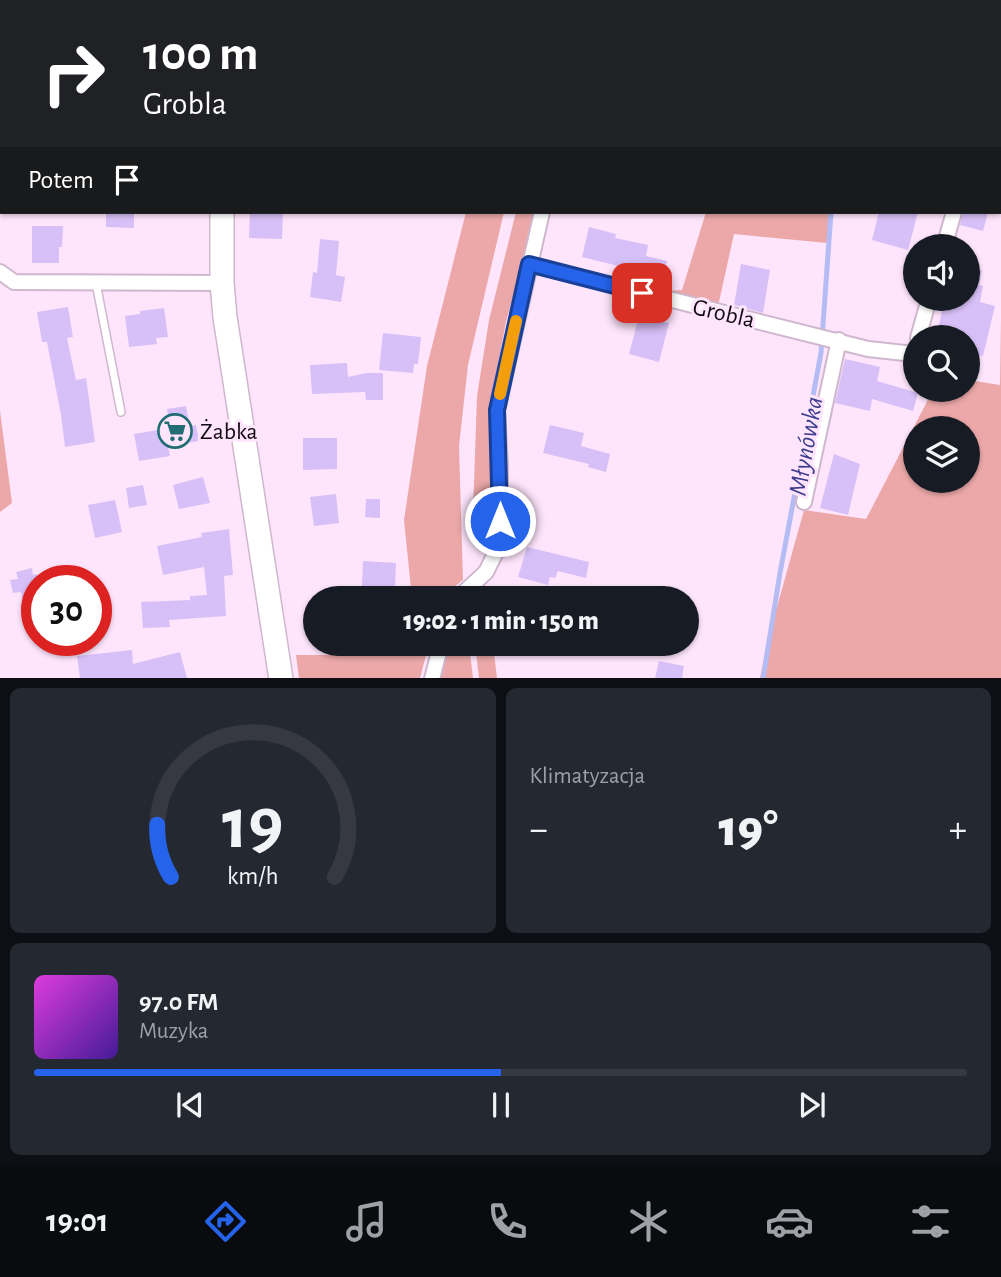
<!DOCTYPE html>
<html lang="pl">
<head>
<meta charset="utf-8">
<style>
	:root { --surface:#171b24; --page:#242831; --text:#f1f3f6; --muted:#9ea1a6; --line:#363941; --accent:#2563eb }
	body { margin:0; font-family:"Alegreya Sans",sans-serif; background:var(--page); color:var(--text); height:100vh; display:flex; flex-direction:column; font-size:26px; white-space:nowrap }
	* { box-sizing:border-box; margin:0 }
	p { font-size:23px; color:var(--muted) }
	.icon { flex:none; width:38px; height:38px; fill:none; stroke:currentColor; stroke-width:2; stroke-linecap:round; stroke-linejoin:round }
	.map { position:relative; height:678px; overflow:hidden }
	.sheet { display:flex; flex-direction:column; gap:10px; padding:10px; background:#0d0f14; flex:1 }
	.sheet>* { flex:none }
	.hud { position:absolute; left:0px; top:0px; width:1001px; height:214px; box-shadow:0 2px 5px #0004; background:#202124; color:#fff; overflow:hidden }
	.tools { position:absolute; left:903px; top:234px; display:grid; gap:14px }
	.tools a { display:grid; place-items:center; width:77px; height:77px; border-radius:50%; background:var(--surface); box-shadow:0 2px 5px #0004; font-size:35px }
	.speed { position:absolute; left:21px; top:565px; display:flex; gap:14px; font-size:35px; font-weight:700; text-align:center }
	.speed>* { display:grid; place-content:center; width:91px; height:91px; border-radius:50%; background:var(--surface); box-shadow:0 2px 5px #0004; line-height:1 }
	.speed .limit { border:10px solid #d22; background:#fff; color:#111 }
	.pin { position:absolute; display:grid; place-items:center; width:60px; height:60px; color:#fff; margin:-30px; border-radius:14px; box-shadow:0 4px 10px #0006 }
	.me { position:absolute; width:77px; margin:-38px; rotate:0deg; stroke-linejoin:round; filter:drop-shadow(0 0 5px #0008) }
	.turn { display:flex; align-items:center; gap:24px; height:147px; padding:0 28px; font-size:32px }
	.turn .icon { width:91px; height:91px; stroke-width:2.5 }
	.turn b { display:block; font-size:49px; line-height:60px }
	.then { display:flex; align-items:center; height:66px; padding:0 28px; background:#0003; gap:14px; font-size:26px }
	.big { font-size:52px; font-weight:800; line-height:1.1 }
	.sheet .tile { flex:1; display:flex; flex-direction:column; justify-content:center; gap:10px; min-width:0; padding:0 24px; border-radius:10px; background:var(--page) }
	.sheet .dial { align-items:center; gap:0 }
	.dial svg { height:182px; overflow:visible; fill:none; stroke:var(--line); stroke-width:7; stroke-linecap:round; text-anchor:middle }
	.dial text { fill:var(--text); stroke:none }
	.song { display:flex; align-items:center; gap:21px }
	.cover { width:84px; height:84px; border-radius:10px; background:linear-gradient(135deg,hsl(300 70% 55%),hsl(260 70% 35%)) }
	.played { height:7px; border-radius:4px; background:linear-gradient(90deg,var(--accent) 50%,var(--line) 50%) }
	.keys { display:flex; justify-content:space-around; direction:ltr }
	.heat { display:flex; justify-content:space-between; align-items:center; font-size:38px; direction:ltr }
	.sheet .tiles { flex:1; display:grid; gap:10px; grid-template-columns:1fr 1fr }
	.tile:last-child { grid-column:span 2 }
	.trip { position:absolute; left:303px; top:586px; width:396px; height:70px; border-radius:35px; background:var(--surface); box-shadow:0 2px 5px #0004; font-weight:800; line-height:70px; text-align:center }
	.tab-bar { display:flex; height:112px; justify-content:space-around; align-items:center; background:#090b0e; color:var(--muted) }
	.tab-bar .icon { width:49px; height:49px }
	.tab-bar .selected { color:var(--accent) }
	.tab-bar b { font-size:32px; color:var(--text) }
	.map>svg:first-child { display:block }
	.green { fill:#eca8a9; fill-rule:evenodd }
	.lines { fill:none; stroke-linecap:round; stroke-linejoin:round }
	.stream { stroke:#b5bcf3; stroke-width:5 }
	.building { fill:#d7c0f7 }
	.service-casing { stroke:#cfb7cd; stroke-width:10 }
	.minor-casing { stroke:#cfb7cd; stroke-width:18 }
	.primary-casing { stroke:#cfb7cd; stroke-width:26 }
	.service { stroke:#fff; stroke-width:7 }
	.minor { stroke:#fff; stroke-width:14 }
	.primary { stroke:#fff; stroke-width:23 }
	.route-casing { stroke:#184099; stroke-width:18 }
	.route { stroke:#2563eb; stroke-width:12 }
	.slow { stroke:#f59e0b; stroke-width:12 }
	.labels { text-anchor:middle; stroke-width:6; stroke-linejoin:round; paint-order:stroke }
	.street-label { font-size:24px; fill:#120a12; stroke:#fee5fc }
	.poi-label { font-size:24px; fill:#120a12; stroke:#fee5fc; text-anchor:start }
	.water-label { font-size:26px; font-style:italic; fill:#3e3e8e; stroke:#fee5fc }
</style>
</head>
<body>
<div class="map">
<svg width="1001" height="679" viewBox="0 0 1001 679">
	<rect width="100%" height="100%" fill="#fee5fc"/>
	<g class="green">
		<path d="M 466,212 L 504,212 L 468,365 L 459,446 L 463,580 L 454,587 L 446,598 L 412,598 L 404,520 L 427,366 Z"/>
		<path d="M 516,212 L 536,212 L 506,322 L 491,400 L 490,412 C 490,458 495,504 485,550 L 479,546 L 473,513 L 477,396 L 489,320 Z"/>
		<path d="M 706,212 L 833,212 L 827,243 L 734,234 L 717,311 L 642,293 L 682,290 Z"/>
		<path d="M 1001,318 L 1001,678 L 760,678 L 767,643 L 804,510 L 866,519 L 933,390 L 968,390 L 968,380 L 1000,385 ZM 915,429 L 968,429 L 968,481 L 915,481 Z"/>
		<path d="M 0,411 L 12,503 L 0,512 Z"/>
		<path d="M 417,644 L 429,644 L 420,678 L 299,678 L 296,655 L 424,655 Z"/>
		<path d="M 447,644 L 469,644 L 473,678 L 439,679 Z"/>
		<path d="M 475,644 L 493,644 L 497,678 L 479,678 Z"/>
	</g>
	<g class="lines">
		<g class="stream">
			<path d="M 849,2 L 849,0"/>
			<path d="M 763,679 L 780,573 L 821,353 L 831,212"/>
		</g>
	</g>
	<g class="building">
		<path d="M 106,212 L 134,212 L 134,228 L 106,227 Z"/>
		<path d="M 250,212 L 283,212 L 282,239 L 249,238 Z"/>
		<path d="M 879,212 L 918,212 L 908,250 L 872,240 Z"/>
		<path d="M 963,212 L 988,212 L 983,231 L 960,225 Z"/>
		<path d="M 32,226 L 63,226 L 62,247 L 59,247 L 59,263 L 32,263 Z"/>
		<path d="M 589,227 L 616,234 L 615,238 L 648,245 L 646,256 L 667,261 L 663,277 L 582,257 Z"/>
		<path d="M 320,239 L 339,241 L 336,275 L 345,277 L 341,302 L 310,297 L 313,272 L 317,273 Z"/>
		<path d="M 741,264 L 770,270 L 763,313 L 734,305 Z"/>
		<path d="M 968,267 L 982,270 L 979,285 L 983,286 L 980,302 L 995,306 L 983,356 L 968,353 L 968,338 L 936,338 L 942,311 L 936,309 L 938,299 L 968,299 Z"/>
		<path d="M 68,307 L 73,337 L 67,338 L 76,380 L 86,378 L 95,442 L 65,447 L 61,415 L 47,342 L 42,342 L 37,312 Z"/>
		<path d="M 164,308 L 168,337 L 156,338 L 157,344 L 129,347 L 125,316 L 140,314 L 140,311 Z"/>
		<path d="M 639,316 L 669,323 L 659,362 L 629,354 Z"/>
		<path d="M 383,333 L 421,337 L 418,364 L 414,364 L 413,373 L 379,370 Z"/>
		<path d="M 845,359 L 880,367 L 877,381 L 918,393 L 913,411 L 872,399 L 870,411 L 835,403 Z"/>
		<path d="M 347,363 L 348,377 L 366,373 L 383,373 L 383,400 L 366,400 L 365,392 L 312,394 L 310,365 Z"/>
		<path d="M 186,406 L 190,426 L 196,425 L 199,441 L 168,446 L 170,456 L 139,461 L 134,434 L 170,428 L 167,409 Z"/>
		<path d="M 550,425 L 584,433 L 581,446 L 610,454 L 606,472 L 588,467 L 589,464 L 543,453 Z"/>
		<path d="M 303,438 L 337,438 L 337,469 L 303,470 Z"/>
		<path d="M 834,454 L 860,464 L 848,515 L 820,508 Z"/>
		<path d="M 203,477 L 210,503 L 179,509 L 173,485 Z"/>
		<path d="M 143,485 L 147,505 L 129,508 L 126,488 Z"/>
		<path d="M 336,494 L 339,523 L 314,526 L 310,497 Z"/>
		<path d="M 366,499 L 380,499 L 380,518 L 365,517 Z"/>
		<path d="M 115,500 L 122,532 L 95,538 L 88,505 Z"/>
		<path d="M 229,529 L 233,575 L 224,576 L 226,616 L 169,620 L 170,627 L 143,628 L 141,602 L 190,600 L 190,596 L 207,595 L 204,567 L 163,575 L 157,546 L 202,537 L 201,533 Z"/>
		<path d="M 527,547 L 589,562 L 586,578 L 558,571 L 555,578 L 550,577 L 548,585 L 518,577 Z"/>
		<path d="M 363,561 L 396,563 L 395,587 L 362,586 Z"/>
		<path d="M 32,568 L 33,575 L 37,574 L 37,595 L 22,598 L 21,592 L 13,593 L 10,580 L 18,579 L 16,572 Z"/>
		<path d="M 132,650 L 133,664 L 180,652 L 187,678 L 80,678 L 77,656 Z"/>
		<path d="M 659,661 L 684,666 L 682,678 L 655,678 Z"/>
	</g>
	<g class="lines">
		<g class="service-casing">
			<g id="service">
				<path d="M 999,203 L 1001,203"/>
				<path d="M 96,283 L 121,412"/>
			</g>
		</g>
		<g class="minor-casing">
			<g id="minor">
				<path d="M 957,0 L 958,2"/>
				<path d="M 596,2 L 596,0"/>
				<path d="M 944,247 L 954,212"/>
				<path d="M 529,264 L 868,349 L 914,354 L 915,349"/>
				<path d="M 0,272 L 14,282 L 222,283"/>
				<path d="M 918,338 L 929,299"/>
				<path d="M 804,502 L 839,340"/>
				<path d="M 458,598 L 486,572 L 496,552 L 500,521 L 500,467 L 497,410 L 542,212"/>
				<path d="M 432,679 L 441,644"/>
			</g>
		</g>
		<g class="primary-casing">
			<g id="primary">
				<path d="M 223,2 L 223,0"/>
				<path d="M 222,212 L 222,283 L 225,317 L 281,679"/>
			</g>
		</g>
		<use href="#service" class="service"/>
		<use href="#minor" class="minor"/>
		<use href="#primary" class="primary"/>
	</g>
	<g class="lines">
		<g class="route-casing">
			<path id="route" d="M 500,521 L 497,410 L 529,264 L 642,293"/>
		</g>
		<use href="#route" class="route"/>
		<path class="slow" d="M 500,394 L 516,321"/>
	</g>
	<defs>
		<g id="supermarket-ring" transform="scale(1.75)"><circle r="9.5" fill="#fee5fc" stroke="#226d74" stroke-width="1.5"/><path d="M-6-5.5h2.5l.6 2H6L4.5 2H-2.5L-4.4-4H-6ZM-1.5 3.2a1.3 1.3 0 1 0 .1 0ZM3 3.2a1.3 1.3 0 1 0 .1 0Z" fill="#226d74"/></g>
	</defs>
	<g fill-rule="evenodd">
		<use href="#supermarket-ring" x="175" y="431"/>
	</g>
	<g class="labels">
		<g class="street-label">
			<text transform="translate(724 313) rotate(13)" y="8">Grobla</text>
		</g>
		<g class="poi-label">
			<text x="200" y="439">Żabka</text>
		</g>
		<g class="water-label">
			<text transform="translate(805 446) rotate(-80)" y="9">Młynówka</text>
		</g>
	</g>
</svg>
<div class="tools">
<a><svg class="icon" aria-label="sound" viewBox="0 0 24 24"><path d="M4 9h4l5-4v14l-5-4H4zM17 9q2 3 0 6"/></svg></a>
<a><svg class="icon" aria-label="search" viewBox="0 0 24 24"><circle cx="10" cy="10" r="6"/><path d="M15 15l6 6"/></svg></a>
<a><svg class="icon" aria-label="layers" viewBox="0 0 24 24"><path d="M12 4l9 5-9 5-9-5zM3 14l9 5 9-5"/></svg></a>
</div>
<div class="speed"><div class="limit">30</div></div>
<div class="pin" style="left:642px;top:293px;background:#d93025"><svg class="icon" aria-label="arrive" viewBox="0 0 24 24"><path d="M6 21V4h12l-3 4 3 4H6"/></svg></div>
<svg class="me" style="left:500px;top:521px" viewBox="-20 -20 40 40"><circle r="17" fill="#2563eb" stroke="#fff" stroke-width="3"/><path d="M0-11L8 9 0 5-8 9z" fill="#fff"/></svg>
<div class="trip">19:02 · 1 min · 150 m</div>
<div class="hud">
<div class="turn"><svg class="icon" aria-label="right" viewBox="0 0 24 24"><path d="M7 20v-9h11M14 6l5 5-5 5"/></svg><div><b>100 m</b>Grobla</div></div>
<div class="then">Potem<svg class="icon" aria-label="arrive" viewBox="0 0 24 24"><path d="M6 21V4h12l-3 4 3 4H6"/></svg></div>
</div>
</div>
<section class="sheet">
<div class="tiles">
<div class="tile dial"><svg viewBox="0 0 100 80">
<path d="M14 69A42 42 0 1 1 86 69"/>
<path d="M14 69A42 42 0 0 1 8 46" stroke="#2563eb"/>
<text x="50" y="56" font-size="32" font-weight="700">19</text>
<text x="50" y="72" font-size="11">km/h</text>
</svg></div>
<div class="tile"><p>Klimatyzacja</p>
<div class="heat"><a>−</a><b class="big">19°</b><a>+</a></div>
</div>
<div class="tile">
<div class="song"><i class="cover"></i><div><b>97.0 FM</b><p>Muzyka</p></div></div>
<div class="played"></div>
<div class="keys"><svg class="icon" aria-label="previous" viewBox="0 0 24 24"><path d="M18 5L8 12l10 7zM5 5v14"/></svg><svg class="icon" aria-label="pause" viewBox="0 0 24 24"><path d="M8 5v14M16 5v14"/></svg><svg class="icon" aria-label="next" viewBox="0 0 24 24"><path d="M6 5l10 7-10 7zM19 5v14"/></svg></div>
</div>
</div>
</section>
<nav class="tab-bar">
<b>19:01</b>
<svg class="icon selected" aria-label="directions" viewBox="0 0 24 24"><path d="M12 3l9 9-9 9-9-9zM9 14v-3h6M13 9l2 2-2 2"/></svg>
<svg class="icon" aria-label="music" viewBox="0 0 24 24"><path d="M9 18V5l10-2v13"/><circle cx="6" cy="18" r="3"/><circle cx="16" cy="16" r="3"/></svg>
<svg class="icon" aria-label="phone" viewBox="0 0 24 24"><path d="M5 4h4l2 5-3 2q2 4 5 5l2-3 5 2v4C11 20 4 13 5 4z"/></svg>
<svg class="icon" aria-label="climate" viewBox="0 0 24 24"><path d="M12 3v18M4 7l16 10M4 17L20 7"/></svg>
<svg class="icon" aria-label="car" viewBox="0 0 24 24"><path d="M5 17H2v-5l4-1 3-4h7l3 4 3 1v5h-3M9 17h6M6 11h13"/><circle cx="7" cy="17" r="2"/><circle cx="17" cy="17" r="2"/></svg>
<svg class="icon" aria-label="filters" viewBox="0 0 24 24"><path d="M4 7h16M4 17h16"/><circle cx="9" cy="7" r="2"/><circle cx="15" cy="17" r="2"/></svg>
</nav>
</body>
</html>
